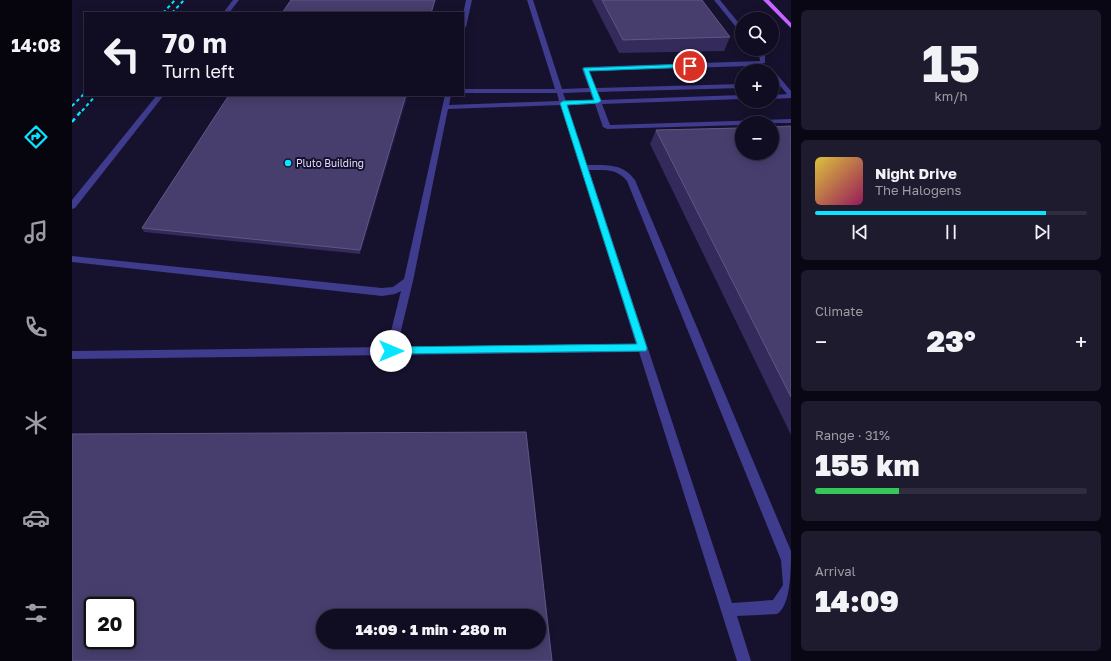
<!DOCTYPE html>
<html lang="en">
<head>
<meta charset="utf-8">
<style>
	:root { --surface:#100d22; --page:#1e1b2f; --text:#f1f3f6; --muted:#9c9ca5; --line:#302d40; --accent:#09e4ff }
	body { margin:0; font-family:"Golos Text",sans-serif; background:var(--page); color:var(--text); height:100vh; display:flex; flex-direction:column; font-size:15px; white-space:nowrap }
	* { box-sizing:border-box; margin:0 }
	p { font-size:13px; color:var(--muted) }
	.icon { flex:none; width:22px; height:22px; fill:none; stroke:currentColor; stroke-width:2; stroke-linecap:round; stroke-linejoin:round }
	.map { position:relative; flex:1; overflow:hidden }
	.details { display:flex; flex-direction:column; gap:10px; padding:10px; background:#090713; width:320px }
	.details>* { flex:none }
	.hud { position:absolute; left:12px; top:12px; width:380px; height:84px; border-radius:0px; box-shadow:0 2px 10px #0003,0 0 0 1px var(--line); background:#100d22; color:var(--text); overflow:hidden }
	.controls { position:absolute; left:663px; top:12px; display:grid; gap:8px }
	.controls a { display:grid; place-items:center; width:44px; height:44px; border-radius:50%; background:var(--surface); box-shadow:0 2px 10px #0003,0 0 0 1px var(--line); font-size:20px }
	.speed { position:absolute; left:12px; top:597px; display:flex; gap:8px; font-size:20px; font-weight:700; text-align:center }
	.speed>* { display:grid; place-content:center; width:52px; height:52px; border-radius:50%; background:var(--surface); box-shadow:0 2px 10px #0003,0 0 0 1px var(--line); line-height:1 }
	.speed .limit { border:2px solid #111; border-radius:6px; background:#fff; color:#111 }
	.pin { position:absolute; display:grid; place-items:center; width:34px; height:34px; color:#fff; margin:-17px; border:2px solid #fff; border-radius:50%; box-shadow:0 1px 4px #0007 }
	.me { position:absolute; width:44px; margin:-22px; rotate:90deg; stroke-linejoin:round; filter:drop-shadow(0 0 3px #0008) }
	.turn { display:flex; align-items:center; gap:14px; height:84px; padding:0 12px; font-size:18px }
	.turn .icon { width:52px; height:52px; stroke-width:2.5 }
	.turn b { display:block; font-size:28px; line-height:34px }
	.big { font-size:30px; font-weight:800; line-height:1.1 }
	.details .widget { flex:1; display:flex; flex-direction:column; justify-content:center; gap:6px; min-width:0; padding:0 14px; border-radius:6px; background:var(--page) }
	.details .dial { align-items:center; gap:0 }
	.dial b { font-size:52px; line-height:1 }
	.song { display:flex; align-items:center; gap:12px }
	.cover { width:48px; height:48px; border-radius:6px; background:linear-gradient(135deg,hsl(50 70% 55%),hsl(330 70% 35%)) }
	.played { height:4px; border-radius:2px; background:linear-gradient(90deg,var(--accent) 85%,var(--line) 85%) }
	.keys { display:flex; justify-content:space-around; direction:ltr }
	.heat { display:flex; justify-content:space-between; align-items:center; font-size:22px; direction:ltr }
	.charge { height:6px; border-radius:3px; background:linear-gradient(90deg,#34c759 31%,var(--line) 0) }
	.trip { position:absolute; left:244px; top:609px; width:230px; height:40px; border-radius:20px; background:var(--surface); box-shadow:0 2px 10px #0003,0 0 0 1px var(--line); font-weight:800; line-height:40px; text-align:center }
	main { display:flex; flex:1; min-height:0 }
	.dock { display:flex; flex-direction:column; width:72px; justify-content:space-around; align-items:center; background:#06050e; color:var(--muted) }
	.dock .icon { width:28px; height:28px }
	.dock .current { color:var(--accent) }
	.dock b { font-size:18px; color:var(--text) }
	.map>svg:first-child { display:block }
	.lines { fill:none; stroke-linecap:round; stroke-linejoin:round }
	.minor { fill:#3f3b8d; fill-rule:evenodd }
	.major { fill:#c764ff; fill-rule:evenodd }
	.rail-far1 { stroke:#09e4ff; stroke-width:2; stroke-dasharray:3.5 3; stroke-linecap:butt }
	.rail { stroke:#09e4ff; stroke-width:2.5; stroke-dasharray:4.5 4; stroke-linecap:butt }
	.wall { fill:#342a5b }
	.shaded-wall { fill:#201841 }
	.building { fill:#473e6d; stroke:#5f5784; fill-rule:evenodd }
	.route { fill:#09e4ff; stroke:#0694a6 }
	.poi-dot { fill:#09e4ff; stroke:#16112d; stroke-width:1.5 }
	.labels { text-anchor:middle; stroke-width:4; stroke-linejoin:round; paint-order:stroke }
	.far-poi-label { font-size:10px; fill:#e2ddff; stroke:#16112d; text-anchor:start }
</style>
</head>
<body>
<main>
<nav class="dock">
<b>14:08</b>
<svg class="icon current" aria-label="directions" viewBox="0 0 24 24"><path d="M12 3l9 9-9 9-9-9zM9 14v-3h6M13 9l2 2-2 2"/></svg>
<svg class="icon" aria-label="music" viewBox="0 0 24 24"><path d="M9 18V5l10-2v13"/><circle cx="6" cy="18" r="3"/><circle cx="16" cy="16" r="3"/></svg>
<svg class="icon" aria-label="phone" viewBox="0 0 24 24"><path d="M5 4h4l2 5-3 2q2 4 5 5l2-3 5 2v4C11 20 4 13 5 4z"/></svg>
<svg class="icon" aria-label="climate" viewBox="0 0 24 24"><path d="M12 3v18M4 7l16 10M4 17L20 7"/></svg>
<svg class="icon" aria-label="car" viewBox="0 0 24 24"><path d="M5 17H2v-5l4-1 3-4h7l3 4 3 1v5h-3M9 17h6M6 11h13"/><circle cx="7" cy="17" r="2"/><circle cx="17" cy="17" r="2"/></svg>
<svg class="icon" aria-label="filters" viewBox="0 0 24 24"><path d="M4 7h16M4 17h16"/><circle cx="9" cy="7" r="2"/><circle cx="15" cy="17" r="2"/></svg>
</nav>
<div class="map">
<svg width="719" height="661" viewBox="0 0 719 661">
	<rect width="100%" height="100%" fill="#16112d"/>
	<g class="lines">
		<g class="minor">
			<path d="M 161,0 L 167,0 L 157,13 L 151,13 Z"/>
			<path d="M 394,0 L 400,0 L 394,27 L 391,29 L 391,14 Z"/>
			<path d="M 455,0 L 461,0 L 490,89 L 517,88 L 510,69 L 513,67 L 688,61 L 687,55 L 682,49 L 688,49 L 693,55 L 693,63 L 678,66 L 517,71 L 524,88 L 670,84 L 670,88 L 525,92 L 528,100 L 670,95 L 670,99 L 530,104 L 538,125 L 719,119 L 719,123 L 670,123 L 670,125 L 535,129 L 531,127 L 523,104 L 495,105 L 515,165 C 534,165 551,163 563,180 L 719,551 C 719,569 719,606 705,614 L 665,616 L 679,661 L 665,661 L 567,352 L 0,359 L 0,351 L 315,347 L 329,291 L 323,294 L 310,296 L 0,262 L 0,256 L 310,288 L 321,287 L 332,279 L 373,95 L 379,95 L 377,105 L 487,101 L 485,93 L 391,93 L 391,89 L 483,89 ZM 518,92 L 521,100 L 494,101 L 491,93 ZM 489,105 L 564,344 L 325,347 L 341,281 L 376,109 ZM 517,170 C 532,170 545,168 555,181 L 709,560 L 711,585 L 701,600 L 660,603 Z"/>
			<path d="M 642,0 L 648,0 L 670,27 L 670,33 L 668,32 Z"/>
			<path d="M 700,70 L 702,71 L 719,91 L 719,98 L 700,99 L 700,95 L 715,94 L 700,76 L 700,71 L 697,71 Z"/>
			<path d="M 85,95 L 92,95 L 3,208 L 0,209 L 0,200 Z"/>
		</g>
		<path class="major" d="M 691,0 L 697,0 L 719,23 L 719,28 Z"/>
		<g class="rail-far1">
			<path d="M 91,13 L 103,0"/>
			<path d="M 100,13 L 112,0"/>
			<path d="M 0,106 L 13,93"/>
			<path d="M 10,111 L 24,95"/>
		</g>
		<path class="rail" d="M 0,122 L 10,110"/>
	</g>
	<g class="wall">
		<path d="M 520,0 L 630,0 L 658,37 L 652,51 L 547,53 Z"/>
		<path d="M 157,95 L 336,95 L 288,254 L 72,232 L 70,228 Z"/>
		<path d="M 719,126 L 719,435 L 578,144 L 584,130 Z"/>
	</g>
	<g class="shaded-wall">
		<path d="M 363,0 L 364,0 L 360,13 L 359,13 Z"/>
		<path d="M 334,95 L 336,95 L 288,254 L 288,250 Z"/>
	</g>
	<g class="building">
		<path d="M 219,0 L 363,0 L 359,13 L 210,13 Z"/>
		<path d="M 530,0 L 630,0 L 658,37 L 551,40 Z"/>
		<path d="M 157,95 L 334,95 L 288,250 L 70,228 Z"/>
		<path d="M 719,126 L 719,397 L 584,130 L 670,128 L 670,153 L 700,153 L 700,127 Z"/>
		<path d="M 454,432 L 480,661 L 0,661 L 0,434 ZM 21,606 L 55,606 L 55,640 L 21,640 ZM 251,616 L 467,616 L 467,642 L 251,642 Z"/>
	</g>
	<path class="route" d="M 618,64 L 620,65 L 620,67 L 517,71 L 529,101 L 526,103 L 495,105 L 575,348 L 574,351 L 316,354 L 315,351 L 319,347 L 565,344 L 488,103 L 491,101 L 522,100 L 511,68 Z"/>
	<circle class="poi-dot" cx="216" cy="163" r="4"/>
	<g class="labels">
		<g class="far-poi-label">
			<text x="224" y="167">Pluto Building</text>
		</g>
	</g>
</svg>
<div class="controls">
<a><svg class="icon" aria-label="search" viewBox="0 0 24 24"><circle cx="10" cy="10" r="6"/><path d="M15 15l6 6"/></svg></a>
<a>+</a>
<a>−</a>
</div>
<div class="speed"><div class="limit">20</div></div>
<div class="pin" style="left:618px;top:66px;background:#d93025"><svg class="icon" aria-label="arrive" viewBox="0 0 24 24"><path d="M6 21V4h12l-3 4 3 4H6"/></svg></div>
<svg class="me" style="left:319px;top:351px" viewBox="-20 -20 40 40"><circle r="19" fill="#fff"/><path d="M0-13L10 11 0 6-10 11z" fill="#09e4ff"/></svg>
<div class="trip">14:09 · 1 min · 280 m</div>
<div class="hud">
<div class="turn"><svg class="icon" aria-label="left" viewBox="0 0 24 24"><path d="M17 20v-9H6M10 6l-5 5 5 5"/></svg><div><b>70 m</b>Turn left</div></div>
</div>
</div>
<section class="details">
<div class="widget dial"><b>15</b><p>km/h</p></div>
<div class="widget">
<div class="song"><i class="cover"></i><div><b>Night Drive</b><p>The Halogens</p></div></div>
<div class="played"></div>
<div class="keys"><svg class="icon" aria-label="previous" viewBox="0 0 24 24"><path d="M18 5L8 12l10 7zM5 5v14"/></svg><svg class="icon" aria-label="pause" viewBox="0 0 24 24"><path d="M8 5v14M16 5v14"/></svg><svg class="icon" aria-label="next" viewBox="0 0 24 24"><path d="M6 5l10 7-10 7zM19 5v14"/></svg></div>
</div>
<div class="widget"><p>Climate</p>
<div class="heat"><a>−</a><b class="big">23°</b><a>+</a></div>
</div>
<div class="widget"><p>Range · 31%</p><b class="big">155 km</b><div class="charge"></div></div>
<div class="widget"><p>Arrival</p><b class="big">14:09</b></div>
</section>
</main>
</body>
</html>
